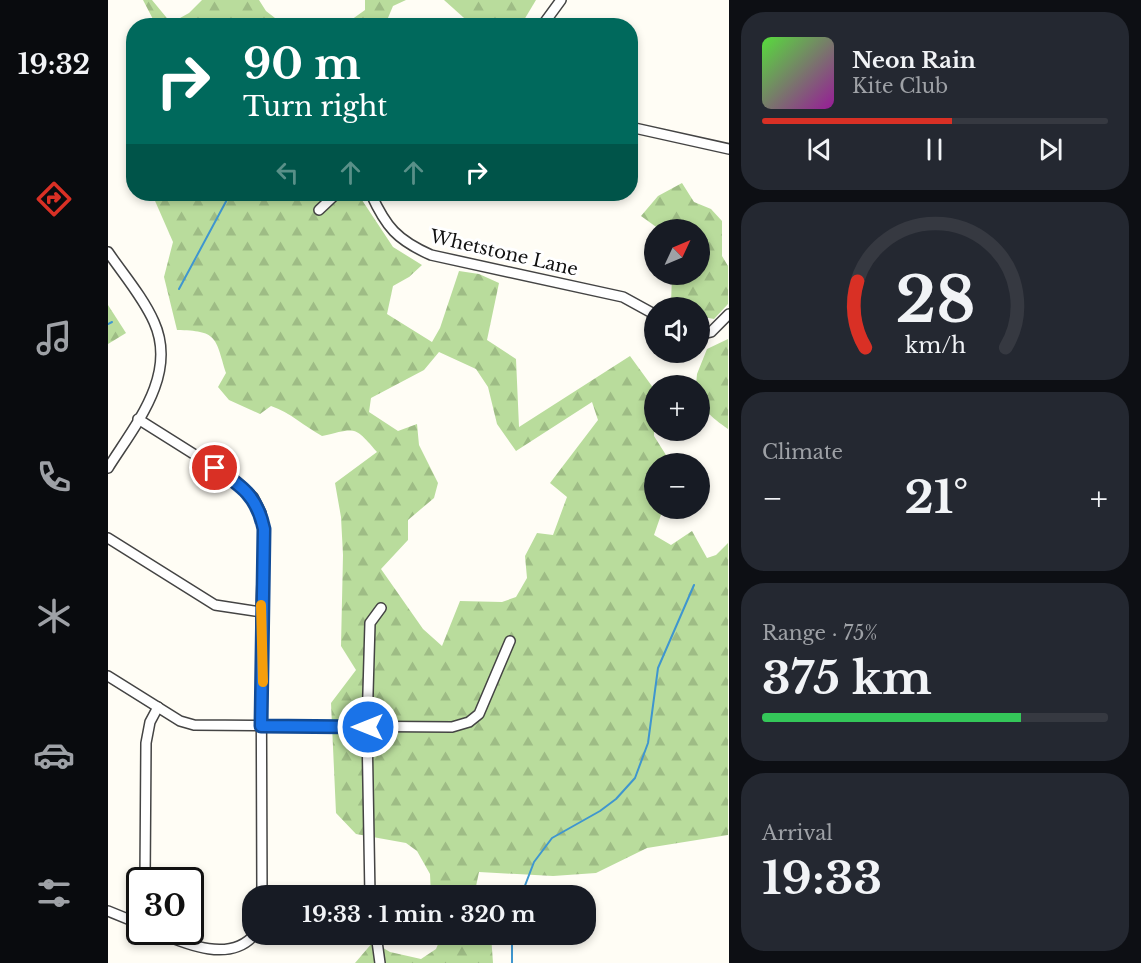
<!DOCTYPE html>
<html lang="en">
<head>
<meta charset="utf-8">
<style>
	:root { --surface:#171b24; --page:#242831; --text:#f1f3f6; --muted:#9ea1a6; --line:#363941; --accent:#d93025 }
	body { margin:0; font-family:"Libre Baskerville",serif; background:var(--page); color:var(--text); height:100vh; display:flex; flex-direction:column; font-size:22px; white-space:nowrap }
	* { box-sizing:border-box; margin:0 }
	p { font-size:20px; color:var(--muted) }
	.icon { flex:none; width:33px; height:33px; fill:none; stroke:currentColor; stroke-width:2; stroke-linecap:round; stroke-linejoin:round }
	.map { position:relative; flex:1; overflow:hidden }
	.sheet { display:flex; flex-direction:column; gap:12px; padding:12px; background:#0d0f14; width:412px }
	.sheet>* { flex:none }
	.top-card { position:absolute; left:18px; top:18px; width:512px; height:183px; border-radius:24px; box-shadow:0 3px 9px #0003; background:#00695c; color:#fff; overflow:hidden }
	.needle { width:39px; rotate:46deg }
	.fabs { position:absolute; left:536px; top:219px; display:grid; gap:12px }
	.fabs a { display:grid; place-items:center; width:66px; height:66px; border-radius:50%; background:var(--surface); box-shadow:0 3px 9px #0003; font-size:30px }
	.speed { position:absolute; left:18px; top:867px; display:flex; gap:12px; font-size:30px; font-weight:700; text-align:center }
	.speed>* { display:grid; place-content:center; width:78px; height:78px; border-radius:50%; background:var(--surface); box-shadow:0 3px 9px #0003; line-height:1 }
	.speed .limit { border:3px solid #111; border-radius:9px; background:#fff; color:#111 }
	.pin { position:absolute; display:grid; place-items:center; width:51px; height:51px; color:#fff; margin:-26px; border:3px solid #fff; border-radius:50%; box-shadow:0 2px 6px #0007 }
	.me { position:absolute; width:66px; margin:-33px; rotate:270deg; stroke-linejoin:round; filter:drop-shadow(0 0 4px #0008) }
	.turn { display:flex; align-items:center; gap:21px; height:126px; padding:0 18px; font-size:27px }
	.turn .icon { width:78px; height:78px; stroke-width:2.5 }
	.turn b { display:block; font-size:42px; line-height:51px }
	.lanes { display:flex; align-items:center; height:57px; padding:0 18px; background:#0003; justify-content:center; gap:30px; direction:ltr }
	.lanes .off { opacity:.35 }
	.big { font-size:45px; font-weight:700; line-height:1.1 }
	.sheet .card { flex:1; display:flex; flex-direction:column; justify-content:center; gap:9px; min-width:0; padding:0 21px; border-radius:24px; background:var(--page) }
	.sheet .dial { align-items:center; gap:0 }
	.dial svg { height:156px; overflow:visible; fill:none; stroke:var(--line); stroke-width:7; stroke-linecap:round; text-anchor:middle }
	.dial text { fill:var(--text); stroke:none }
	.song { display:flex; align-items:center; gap:18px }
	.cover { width:72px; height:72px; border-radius:9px; background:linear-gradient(135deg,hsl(110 70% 55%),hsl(300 70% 35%)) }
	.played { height:6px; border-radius:3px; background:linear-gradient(90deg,var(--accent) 55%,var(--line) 55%) }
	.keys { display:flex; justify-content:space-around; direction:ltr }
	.heat { display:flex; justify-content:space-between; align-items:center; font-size:33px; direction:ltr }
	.charge { height:9px; border-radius:4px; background:linear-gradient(90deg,#34c759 75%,var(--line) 0) }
	.trip { position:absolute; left:134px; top:885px; width:354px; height:60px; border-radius:24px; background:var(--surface); box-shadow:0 3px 9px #0003; font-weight:700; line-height:60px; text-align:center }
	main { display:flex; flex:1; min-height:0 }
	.menu { display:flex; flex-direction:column; width:108px; justify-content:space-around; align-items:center; background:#090b0e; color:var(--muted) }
	.menu .icon { width:42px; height:42px }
	.menu .selected { color:var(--accent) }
	.menu b { font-size:27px; color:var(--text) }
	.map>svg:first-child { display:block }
	.forest { fill:url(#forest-firs); fill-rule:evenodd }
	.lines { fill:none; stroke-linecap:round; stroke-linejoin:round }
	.stream { stroke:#3f96cf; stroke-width:2 }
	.street-casing { stroke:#444; stroke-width:12 }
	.street { stroke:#fff; stroke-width:9 }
	.route-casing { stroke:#114b97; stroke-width:15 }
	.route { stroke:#1a73e8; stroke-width:10 }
	.slow { stroke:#f59e0b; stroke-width:10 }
	.labels { text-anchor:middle; stroke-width:6; stroke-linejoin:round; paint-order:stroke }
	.street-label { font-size:18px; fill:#111; stroke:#fff }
</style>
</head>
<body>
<main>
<nav class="menu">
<b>19:32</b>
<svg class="icon selected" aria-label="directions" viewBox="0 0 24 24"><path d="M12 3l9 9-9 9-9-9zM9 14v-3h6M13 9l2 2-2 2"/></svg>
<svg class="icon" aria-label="music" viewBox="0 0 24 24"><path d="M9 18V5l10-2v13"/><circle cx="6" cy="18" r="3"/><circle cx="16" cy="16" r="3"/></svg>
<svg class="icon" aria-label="phone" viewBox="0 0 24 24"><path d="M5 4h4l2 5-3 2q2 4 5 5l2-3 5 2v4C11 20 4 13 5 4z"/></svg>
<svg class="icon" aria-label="climate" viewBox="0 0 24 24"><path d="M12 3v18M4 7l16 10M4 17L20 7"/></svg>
<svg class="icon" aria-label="car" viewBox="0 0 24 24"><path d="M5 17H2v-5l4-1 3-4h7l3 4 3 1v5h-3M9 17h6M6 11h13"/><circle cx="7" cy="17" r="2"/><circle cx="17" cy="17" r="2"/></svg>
<svg class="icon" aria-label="filters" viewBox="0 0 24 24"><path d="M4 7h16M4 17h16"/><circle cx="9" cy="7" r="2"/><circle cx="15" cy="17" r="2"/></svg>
</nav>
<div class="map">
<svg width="621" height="963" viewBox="0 0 621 963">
	<defs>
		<pattern id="forest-firs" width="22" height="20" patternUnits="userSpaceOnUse" patternTransform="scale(1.5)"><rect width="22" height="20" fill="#b9dc9c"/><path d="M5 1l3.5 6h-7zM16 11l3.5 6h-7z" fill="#9ebc85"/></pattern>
	</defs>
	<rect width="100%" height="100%" fill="#fffdf5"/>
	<g class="forest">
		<path d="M 35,0 L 44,0 L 63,23 L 81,13 L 94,0 L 151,0 L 158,11 L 176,25 L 48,25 Z"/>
		<path d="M 257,0 L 298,0 L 285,6 L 277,25 L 236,25 L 257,10 Z"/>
		<path d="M 336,0 L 428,0 L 413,25 L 365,26 Z"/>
		<path d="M 574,183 L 586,202 L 603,209 L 614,221 L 614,256 L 620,266 L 620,304 L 606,319 L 591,316 L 591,308 L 571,307 L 563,304 L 564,275 L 591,274 L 591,230 L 551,229 L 533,216 L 550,196 Z"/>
		<path d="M 44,194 L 250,194 L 285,247 L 314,265 L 301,277 L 285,286 L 279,314 L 324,342 L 332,328 L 351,271 L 371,274 L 391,283 L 379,340 L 408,359 L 411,427 L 522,356 L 546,389 L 546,436 L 563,463 L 546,464 L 546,508 L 555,509 L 546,535 L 563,545 L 584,531 L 599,558 L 608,555 L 620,543 L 620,835 L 539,848 L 488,873 L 445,876 L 371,872 L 367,891 L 369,895 L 323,895 L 322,874 L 309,851 L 298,843 L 248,834 L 228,813 L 223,703 L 248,670 L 233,646 L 235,555 L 233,517 L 227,483 L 269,452 C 246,425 248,428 214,436 C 197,427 182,412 163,406 L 152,414 L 121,400 L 110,387 L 118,373 C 107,336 109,331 69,330 L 56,277 L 65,242 ZM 331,352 L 368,369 L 380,387 L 389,424 L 408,451 L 484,402 L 490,420 L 442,483 L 459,497 L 445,535 L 429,533 L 417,556 L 419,578 L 408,597 L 394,602 L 352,601 L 334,646 L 315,629 L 273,569 L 300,540 L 300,520 L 326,498 L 330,483 L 311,445 L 309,424 L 290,431 L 261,412 L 263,398 L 316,370 Z"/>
		<path d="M 0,305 L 18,333 L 0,344 Z"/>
		<path d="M 620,339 L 620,429 C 603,417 591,408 591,386 L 588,385 L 589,374 L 599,349 Z"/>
		<path d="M 334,935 L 383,935 L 385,963 L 247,963 L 265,942 L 282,952 L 313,959 L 328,949 Z"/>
	</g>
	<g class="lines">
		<g class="stream">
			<path d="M 71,289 L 122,194"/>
			<path d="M 0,324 L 4,322"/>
			<path d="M 413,896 L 426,862 L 444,838 L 492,811 L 508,799 L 527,778 L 540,743 L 550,668 L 586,585"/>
			<path d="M 404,934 L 404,963"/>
		</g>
		<g class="street-casing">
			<g id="street">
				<path d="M 434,26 L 453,0"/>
				<path d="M 522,127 L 621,149"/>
				<path d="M 263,194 C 278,227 289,240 323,255 L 515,297 L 546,314"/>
				<path d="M 211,210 L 228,194"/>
				<path d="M 0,252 C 15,274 35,297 46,322 C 70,375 27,425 0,468"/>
				<path d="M 591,335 L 603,332 L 621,314"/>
				<path d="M 30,419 L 127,480 L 145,497 L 153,513 L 156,529 L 153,612 L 154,896"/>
				<path d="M 0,538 L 107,605 L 153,612"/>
				<path d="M 0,676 L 72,721 L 86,725 L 344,727 L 361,722 L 371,714 L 402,641"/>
				<path d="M 37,880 L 38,743 L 42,722 L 50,707"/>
				<path d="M 262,896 L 259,727 L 262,623 L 273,608"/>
				<path d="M 0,911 L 32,924"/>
				<path d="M 49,932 C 80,945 123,963 147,934"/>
				<path d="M 268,934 L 272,963"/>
			</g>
		</g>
		<use href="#street" class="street"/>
	</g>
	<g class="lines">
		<g class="route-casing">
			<path id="route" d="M 107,468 C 134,486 149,496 156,529 L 153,726 L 260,727"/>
		</g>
		<use href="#route" class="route"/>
		<path class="slow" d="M 153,605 L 155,682"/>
	</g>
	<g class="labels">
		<g class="street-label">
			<text transform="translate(396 253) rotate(13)" y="6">Whetstone Lane</text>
		</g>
	</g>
</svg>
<div class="fabs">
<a><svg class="needle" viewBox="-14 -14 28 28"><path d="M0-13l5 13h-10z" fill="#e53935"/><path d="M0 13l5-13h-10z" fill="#9ea1a6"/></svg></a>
<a><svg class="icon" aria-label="sound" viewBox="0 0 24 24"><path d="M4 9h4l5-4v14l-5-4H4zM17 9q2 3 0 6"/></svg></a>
<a>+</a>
<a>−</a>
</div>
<div class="speed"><div class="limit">30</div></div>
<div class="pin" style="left:107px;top:468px;background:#d93025"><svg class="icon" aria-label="arrive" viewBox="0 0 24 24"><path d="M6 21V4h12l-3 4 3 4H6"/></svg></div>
<svg class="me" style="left:260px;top:727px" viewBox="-20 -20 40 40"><circle r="17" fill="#1a73e8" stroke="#fff" stroke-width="3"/><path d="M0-11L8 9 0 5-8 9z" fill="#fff"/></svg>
<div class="trip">19:33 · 1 min · 320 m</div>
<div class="top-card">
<div class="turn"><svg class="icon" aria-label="right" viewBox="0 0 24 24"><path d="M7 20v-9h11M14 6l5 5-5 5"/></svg><div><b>90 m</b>Turn right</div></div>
<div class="lanes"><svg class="icon off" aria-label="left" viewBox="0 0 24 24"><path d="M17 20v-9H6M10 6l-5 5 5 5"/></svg><svg class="icon off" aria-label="ahead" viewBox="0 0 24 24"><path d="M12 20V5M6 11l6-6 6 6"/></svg><svg class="icon off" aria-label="ahead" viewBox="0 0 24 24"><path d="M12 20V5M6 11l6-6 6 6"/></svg><svg class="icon" aria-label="right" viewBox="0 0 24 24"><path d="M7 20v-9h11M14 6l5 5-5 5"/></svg></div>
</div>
</div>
<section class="sheet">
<div class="card">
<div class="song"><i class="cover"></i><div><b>Neon Rain</b><p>Kite Club</p></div></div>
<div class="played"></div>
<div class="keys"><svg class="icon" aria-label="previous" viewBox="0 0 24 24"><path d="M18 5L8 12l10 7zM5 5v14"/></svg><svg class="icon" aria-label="pause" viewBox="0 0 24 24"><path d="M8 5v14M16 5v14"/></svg><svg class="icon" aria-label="next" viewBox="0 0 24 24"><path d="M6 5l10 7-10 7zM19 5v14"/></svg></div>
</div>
<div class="card dial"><svg viewBox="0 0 100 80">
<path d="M14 69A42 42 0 1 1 86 69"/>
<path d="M14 69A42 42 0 0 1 10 35" stroke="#d93025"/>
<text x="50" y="56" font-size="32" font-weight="700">28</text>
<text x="50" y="72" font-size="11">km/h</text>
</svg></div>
<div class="card"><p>Climate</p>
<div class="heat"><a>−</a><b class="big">21°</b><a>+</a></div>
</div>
<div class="card"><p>Range · 75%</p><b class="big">375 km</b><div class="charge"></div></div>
<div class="card"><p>Arrival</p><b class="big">19:33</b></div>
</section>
</main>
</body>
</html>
